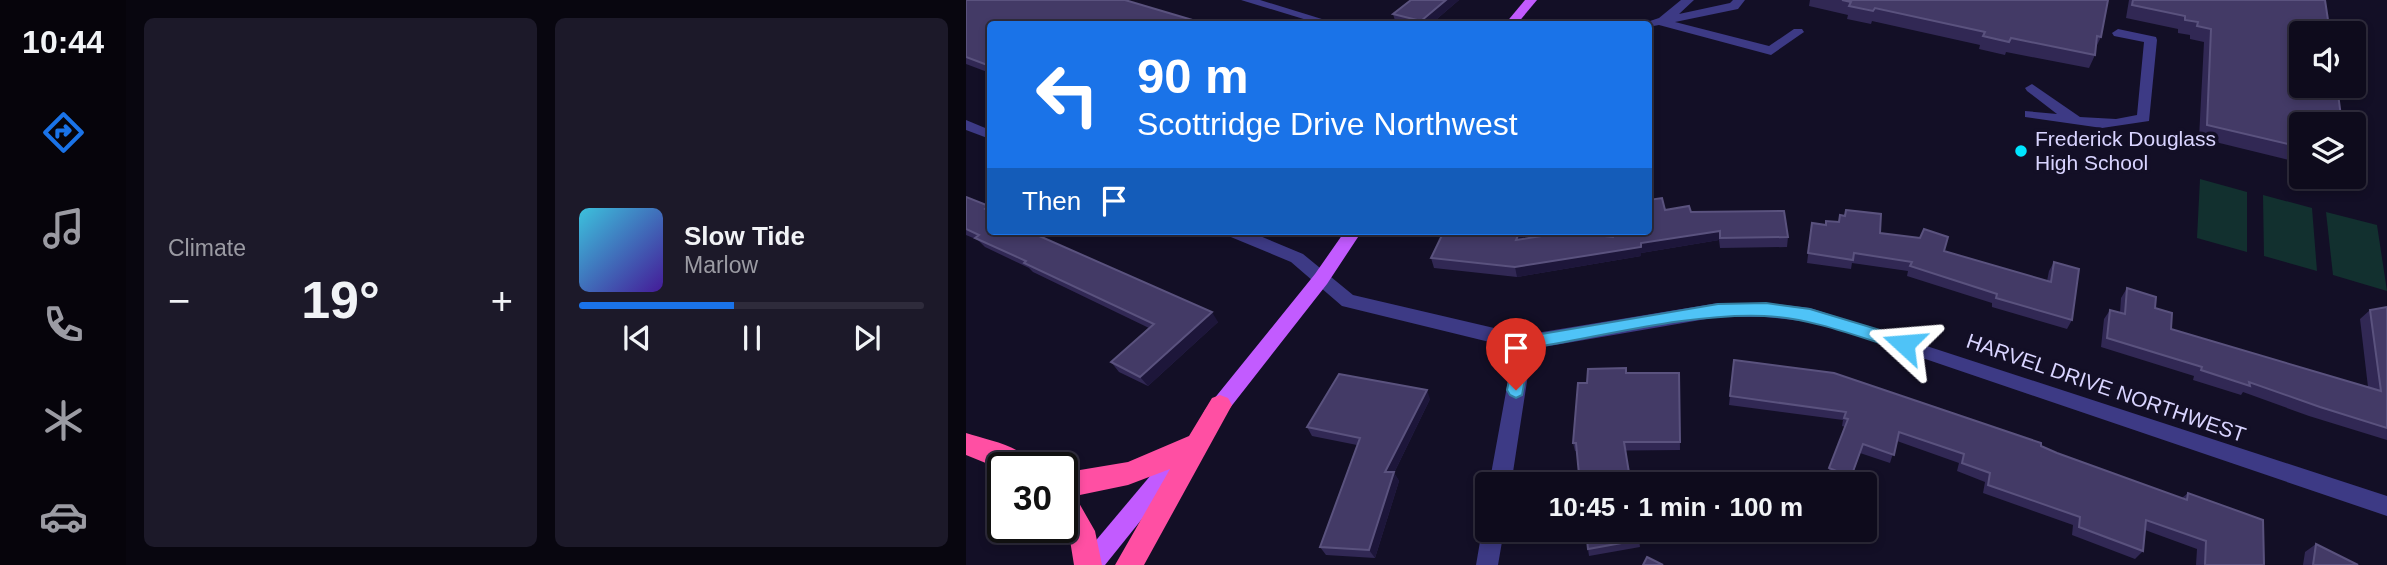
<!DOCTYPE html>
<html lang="en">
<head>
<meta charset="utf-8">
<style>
	:root { --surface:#0e0b1c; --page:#1c1929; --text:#f1f3f6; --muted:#9b9ba3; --line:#2e2b3b; --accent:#1a73e8 }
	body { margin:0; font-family:Helvetica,sans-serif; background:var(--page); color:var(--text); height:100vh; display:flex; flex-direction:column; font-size:26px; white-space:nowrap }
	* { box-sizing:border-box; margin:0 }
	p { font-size:23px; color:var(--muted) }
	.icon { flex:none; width:38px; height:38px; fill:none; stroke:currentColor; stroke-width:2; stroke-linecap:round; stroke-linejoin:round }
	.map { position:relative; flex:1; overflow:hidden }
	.sheet { display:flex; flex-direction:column; gap:18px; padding:18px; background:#08060f; width:840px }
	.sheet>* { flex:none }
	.top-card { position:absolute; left:21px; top:21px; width:665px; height:214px; border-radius:7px; box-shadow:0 4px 10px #0003,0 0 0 2px var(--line); background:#1a73e8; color:#fff; overflow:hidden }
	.tools { position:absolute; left:1323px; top:21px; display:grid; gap:14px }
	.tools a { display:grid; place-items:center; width:77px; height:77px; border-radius:7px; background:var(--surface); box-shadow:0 4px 10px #0003,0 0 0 2px var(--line); font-size:35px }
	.speed { position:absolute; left:21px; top:452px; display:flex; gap:14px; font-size:35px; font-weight:700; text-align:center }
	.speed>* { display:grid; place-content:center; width:91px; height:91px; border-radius:50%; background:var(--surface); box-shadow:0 4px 10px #0003,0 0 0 2px var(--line); line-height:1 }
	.speed .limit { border:4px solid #111; border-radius:10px; background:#fff; color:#111 }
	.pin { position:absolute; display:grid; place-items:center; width:60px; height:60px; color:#fff; margin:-72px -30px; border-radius:50% 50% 50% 0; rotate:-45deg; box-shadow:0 0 7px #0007 }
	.pin .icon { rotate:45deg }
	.me { position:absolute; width:77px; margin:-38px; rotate:289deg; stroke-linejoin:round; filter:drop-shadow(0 0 5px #0008) }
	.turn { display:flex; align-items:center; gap:24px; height:147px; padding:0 35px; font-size:32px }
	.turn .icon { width:91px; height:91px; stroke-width:2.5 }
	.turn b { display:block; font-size:49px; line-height:60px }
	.then { display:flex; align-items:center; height:66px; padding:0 35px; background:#0003; gap:14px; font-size:26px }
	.big { font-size:52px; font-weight:700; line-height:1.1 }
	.sheet .card { flex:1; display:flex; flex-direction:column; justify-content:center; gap:10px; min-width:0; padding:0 24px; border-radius:10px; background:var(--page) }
	.song { display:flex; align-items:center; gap:21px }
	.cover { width:84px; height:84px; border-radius:10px; background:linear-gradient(135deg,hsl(190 70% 55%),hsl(260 70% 35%)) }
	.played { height:7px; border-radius:4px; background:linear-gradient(90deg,var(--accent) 45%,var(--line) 45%) }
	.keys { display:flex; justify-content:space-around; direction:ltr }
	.heat { display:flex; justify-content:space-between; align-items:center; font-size:38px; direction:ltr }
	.sheet .tiles { flex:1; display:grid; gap:18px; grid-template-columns:repeat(2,1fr) }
	.trip { position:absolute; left:509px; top:472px; width:402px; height:70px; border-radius:7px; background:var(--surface); box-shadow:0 4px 10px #0003,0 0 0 2px var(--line); font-weight:700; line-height:70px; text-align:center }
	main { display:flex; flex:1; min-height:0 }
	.tab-bar { display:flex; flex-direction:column; width:126px; justify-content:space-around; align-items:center; background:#06040b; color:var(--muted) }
	.tab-bar .icon { width:49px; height:49px }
	.tab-bar .on { color:var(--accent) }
	.tab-bar b { font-size:32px; color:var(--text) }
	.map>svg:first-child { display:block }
	.green { fill:#12302f }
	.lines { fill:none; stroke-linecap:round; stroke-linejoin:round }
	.minor { fill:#3d3a85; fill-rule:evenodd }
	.major { fill:#c25bff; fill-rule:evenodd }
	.highway { fill:#ff4fa3; fill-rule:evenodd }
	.wall { fill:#312854 }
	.shaded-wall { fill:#1d163a }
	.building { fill:#433a66; stroke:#5a527e; stroke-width:2 }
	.route { fill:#4fc3f7; stroke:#337fa1; stroke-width:2 }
	.poi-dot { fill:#00e5ff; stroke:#130f26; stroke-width:2.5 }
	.labels { text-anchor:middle; stroke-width:7; stroke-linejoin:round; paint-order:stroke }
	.poi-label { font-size:21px; fill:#d9d4ff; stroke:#130f26; text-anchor:start }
	.street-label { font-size:21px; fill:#d9d4ff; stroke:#130f26 }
</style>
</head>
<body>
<main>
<nav class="tab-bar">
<b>10:44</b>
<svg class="icon on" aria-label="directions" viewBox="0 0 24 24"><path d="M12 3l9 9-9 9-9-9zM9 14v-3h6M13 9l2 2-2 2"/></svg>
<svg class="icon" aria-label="music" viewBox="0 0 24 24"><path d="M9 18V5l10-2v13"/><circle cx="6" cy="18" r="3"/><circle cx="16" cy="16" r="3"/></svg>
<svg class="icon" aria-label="phone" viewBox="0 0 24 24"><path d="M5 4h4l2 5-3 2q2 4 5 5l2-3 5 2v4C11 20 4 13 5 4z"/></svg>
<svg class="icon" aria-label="climate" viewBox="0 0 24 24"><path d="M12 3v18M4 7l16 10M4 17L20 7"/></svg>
<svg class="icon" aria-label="car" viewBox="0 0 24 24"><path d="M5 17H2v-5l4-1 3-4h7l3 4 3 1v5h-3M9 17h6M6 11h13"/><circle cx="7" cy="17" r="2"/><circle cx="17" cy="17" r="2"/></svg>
</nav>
<section class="sheet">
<div class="tiles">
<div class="card"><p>Climate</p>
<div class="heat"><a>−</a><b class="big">19°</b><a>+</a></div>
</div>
<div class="card">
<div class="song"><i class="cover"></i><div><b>Slow Tide</b><p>Marlow</p></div></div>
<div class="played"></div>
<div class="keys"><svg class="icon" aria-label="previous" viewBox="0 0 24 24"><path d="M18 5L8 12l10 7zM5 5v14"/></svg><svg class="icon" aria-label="pause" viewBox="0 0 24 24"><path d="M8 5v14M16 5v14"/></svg><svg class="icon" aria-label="next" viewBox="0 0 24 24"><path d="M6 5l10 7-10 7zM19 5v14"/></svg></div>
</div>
</div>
</section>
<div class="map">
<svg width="1421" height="565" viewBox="0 0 1421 565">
	<rect width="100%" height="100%" fill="#130f26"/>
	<g class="green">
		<path d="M 1234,179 L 1281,192 L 1281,252 L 1231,238 Z"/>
		<path d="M 1297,195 L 1346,208 L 1351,271 L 1298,256 Z"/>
		<path d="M 1360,212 L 1411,225 L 1421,291 L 1367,275 Z"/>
	</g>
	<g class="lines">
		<g class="minor">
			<path d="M 275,0 L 294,0 L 372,24 L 354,24 Z"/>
			<path d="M 715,0 L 728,0 L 713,14 L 764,3 L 767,0 L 779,0 L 772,9 L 709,22 L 803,46 L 828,29 L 836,29 L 838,32 L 805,55 L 693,25 L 682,27 L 682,24 L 675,24 L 693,18 Z"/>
			<path d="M 1152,29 L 1190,37 L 1191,40 L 1183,121 L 1136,128 L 1059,117 L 1059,111 L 1091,114 L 1061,91 L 1059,88 L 1066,84 L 1114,117 L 1150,119 L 1171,115 L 1178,42 L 1148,36 L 1146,33 Z"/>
			<path d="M 0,120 L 24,130 L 24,139 L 0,130 Z"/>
			<path d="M 258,231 L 282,231 L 337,254 L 387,295 L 558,335 L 752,303 L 800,303 L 844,308 L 1421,496 L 1421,516 L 886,334 L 844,322 L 800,317 L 752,317 L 566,349 L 545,485 L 523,485 L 548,348 L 376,306 L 325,262 L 260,235 Z"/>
			<path d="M 522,521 L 522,530 L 538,530 L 532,565 L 510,565 L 516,530 Z"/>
		</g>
		<g class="major">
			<path d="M 559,0 L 571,0 L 551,24 L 539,24 Z"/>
			<path d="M 379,231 L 396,231 L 361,284 L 253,422 L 246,425 L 239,422 L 236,416 L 239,410 L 349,274 Z"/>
			<path d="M 218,442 L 225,444 L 228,451 L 225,458 L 139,565 L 113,565 L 116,557 L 211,444 Z"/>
		</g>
		<g class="highway">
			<path d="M 254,395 L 262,398 L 266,405 L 178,565 L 149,565 L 204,469 L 162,485 L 109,496 L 129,531 L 136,565 L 108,565 L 103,534 L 96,523 L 96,473 L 162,462 L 223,436 L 246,398 Z"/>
			<path d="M 0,433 C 21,440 59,446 68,467 L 37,467 L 37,470 L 0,455 Z"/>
		</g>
	</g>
	<g class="wall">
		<path d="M 0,0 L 24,24 L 24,73 L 0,64 Z"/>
		<path d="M 445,0 L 493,0 L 465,24 L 430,24 L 427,14 Z"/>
		<path d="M 844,0 L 1142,0 L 1135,37 L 1130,47 L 1129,55 L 1123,68 L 1040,52 L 1039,55 L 1013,49 L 1014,45 L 906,21 L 905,24 L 881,19 L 882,15 L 843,6 Z"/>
		<path d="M 1163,0 L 1359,0 L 1335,124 L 1335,163 L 1233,138 L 1238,42 L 1224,39 L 1224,35 L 1212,33 L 1212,29 L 1160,18 Z"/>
		<path d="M 0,197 L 24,208 L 24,231 L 78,238 L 252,322 L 182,386 L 153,372 L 145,362 L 183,328 L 67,272 L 63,268 L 19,247 L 12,240 L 0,235 Z"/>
		<path d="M 699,210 L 725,212 L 822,237 L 821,247 L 754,248 L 753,240 L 675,253 L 675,256 L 551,277 L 468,268 L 465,258 L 478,231 L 557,231 L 558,236 L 557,239 L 647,237 Z"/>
		<path d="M 880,210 L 914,233 L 1081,281 L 1083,271 L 1088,262 L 1106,320 L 1101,329 L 1026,307 L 1026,303 L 941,276 L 942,271 L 886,263 L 885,269 L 841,263 L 846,223 L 859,225 L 872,222 L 878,216 Z"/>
		<path d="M 1161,288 L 1189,308 L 1205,329 L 1402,387 L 1394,319 L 1404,310 L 1421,307 L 1421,440 L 1343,416 L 1277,392 L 1275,395 L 1227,380 L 1228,376 L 1135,347 L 1138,319 L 1144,310 L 1154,313 L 1155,298 Z"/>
		<path d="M 768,360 L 1075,446 L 1091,453 L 1216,498 L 1222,493 L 1298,565 L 1230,565 L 1231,549 L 1179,530 L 1177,551 L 1169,559 L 1106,535 L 1107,525 L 1017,493 L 1019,482 L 991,471 L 993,463 L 931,441 L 924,463 L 894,453 L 883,485 L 880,485 L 860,477 L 879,427 L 876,426 L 877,420 L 763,405 Z"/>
		<path d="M 660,368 L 661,373 L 713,373 L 714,450 L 609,451 L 607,443 L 621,383 Z"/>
		<path d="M 464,399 L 428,473 L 433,481 L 409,558 L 360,555 L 354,547 L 391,445 L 346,436 L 341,427 Z"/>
		<path d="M 672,530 L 674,547 L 623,556 L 622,549 Z"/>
		<path d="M 1350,544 L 1392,565 L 1337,565 L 1339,552 Z"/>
	</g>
	<g class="shaded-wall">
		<path d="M 480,0 L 493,0 L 465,24 L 456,24 L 455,21 Z"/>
		<path d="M 554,231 L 557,231 L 558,236 L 553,249 L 550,240 Z"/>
		<path d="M 754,231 L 753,240 L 675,253 L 675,243 Z"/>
		<path d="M 675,247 L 675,256 L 551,277 L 549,267 Z"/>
		<path d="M 246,312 L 252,322 L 182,386 L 174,377 Z"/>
		<path d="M 461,390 L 464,399 L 428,473 L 433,481 L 409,558 L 403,550 L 419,472 Z"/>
	</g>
	<g class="building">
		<path d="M 0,0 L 159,0 L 240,24 L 24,24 L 24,66 L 0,57 Z"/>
		<path d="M 445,0 L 480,0 L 455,21 L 427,14 Z"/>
		<path d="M 876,0 L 1142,0 L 1135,37 L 1131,36 L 1129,55 L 1045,38 L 1043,42 L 1017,36 L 1019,32 L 909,8 L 907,11 L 883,6 L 885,2 Z"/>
		<path d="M 1167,0 L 1359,0 L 1364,33 L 1335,33 L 1335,86 L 1371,86 L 1376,124 L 1335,124 L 1335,147 L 1241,125 L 1245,29 L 1231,26 L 1232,22 L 1219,20 L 1219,16 L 1166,5 Z"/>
		<path d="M 0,197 L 23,206 L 19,209 L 24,212 L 24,231 L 69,231 L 74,233 L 71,235 L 246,312 L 174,377 L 145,362 L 188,324 L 58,263 L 60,261 L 9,238 L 13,235 L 0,229 Z"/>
		<path d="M 696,198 L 699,210 L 723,206 L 725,212 L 818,211 L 822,237 L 754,238 L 754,231 L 675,243 L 675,247 L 549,267 L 465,258 L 478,231 L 554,231 L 550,240 L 601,232 L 647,237 L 648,231 L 682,231 L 682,200 Z"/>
		<path d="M 880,210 L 915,214 L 914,233 L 954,238 L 958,229 L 982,237 L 978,251 L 1085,282 L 1088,262 L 1113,269 L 1106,320 L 1030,298 L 1031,294 L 944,266 L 946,262 L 888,253 L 887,260 L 842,253 L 846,223 L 860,225 L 860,221 L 873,222 L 874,215 L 879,216 Z"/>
		<path d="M 1161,288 L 1190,297 L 1189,308 L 1206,313 L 1205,329 L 1415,391 L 1404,310 L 1421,307 L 1421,428 L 1354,407 L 1283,382 L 1284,386 L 1235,370 L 1236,367 L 1141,338 L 1144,310 L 1159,314 Z"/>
		<path d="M 768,360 L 868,373 L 1075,443 L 1075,446 L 1091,453 L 1221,500 L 1222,493 L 1297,520 L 1298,565 L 1239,565 L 1240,541 L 1180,520 L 1177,551 L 1113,527 L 1114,517 L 1022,485 L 1024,473 L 996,463 L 998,454 L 933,432 L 928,455 L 897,444 L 885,477 L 863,468 L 882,419 L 878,418 L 880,412 L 764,396 Z"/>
		<path d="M 660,368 L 660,373 L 713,373 L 714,442 L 658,442 L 665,485 L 614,485 L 610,443 L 607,443 L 612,383 L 621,383 L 622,369 Z"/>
		<path d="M 373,374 L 461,390 L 419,472 L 428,472 L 403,550 L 354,547 L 394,438 L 341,427 Z"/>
		<path d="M 620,530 L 672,530 L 673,540 L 622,549 Z"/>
		<path d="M 1350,544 L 1392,565 L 1347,565 Z"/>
		<path d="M 681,557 L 697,565 L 677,565 Z"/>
	</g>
	<path class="route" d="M 800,303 L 844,309 L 944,339 L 947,344 L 944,349 L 938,351 C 893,337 846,318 798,316 C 724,313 639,336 565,348 L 556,395 L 550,398 L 544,395 L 541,390 L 552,338 L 752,304 Z"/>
	<circle class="poi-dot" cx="1055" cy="151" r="7"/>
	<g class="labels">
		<g class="poi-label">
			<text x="1069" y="146">Frederick Douglass<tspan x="1069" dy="24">High School</tspan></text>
		</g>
		<g class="street-label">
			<text transform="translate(1140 388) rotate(19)" y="7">HARVEL DRIVE NORTHWEST</text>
		</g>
	</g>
</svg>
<div class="tools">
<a><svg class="icon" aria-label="sound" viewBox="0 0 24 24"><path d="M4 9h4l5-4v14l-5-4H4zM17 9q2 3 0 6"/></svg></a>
<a><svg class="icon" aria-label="layers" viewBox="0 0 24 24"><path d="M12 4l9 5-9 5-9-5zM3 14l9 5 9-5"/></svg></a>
</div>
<div class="speed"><div class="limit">30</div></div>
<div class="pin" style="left:550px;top:390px;background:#d93025"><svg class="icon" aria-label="arrive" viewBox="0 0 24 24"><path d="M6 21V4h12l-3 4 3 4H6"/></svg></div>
<svg class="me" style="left:938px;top:344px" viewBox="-20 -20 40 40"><path d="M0-17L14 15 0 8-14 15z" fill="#4fc3f7" stroke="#fff" stroke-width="4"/></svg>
<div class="trip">10:45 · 1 min · 100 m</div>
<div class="top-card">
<div class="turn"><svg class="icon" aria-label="left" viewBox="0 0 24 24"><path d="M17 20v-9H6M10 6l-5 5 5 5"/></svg><div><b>90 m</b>Scottridge Drive Northwest</div></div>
<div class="then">Then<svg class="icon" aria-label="arrive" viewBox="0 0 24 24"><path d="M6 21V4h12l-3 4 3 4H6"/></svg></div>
</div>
</div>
</main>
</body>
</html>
